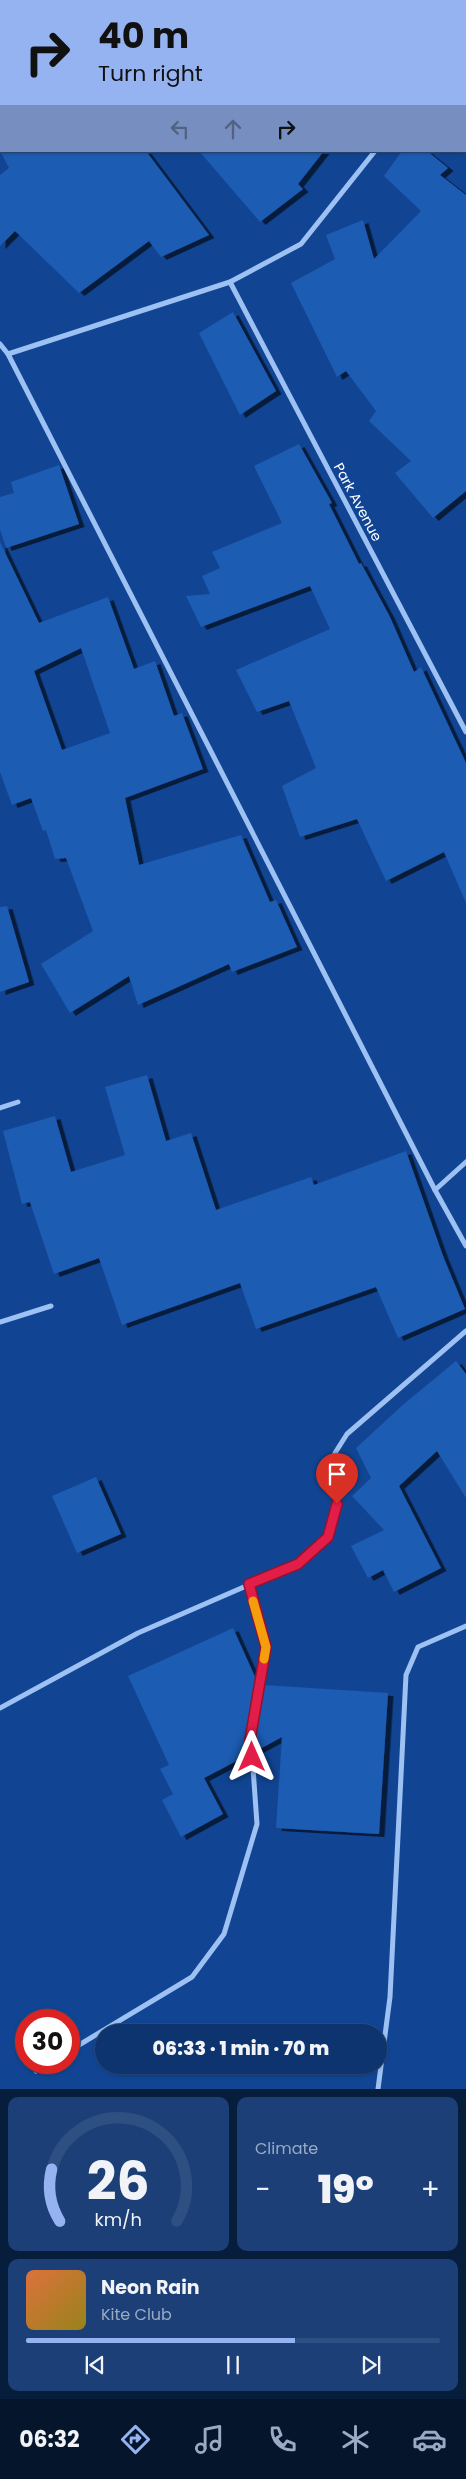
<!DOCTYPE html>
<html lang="en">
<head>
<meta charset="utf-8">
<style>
	:root { --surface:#0d346e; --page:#1b3f76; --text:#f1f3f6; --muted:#9aaac2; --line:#2d4f81; --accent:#95b2f1 }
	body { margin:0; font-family:Poppins,sans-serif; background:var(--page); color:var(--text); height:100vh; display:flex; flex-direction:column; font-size:19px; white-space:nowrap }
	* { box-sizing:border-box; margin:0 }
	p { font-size:16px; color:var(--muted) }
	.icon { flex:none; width:28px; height:28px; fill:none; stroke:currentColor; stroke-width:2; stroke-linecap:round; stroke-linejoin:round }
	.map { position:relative; height:2089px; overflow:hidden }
	.sheet { display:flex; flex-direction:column; gap:8px; padding:8px; background:#071d3c; flex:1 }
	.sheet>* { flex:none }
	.guide { position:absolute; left:0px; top:0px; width:466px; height:152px; box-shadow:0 1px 4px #0004,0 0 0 1px var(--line); background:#95b2f1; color:#111; overflow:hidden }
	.speed { position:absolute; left:15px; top:2009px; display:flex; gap:10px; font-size:25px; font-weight:700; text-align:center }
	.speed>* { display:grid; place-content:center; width:65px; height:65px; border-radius:50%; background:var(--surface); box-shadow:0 1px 4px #0004,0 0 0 1px var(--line); line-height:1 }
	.speed .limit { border:8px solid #d22; background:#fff; color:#111 }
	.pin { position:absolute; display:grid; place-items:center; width:42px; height:42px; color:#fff; margin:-51px -21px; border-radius:50% 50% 50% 0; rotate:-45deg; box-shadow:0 0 5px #0007 }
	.pin .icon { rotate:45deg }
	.me { position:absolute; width:55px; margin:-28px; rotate:0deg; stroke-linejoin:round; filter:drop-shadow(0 0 4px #0008) }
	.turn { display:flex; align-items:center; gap:18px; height:105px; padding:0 15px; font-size:22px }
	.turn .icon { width:65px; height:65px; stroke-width:2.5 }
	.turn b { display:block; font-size:35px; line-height:42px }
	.lanes { display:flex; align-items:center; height:48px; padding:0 15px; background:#0003; justify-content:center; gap:25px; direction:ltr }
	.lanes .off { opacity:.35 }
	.big { font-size:38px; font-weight:800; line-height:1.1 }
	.sheet .card { flex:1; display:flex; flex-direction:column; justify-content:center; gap:8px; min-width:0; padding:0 18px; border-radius:10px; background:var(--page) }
	.sheet .dial { align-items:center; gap:0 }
	.dial svg { height:130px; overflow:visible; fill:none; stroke:var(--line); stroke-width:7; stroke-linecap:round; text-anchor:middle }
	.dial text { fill:var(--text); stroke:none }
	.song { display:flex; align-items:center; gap:15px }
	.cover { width:60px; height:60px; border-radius:8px; background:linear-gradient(135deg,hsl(20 70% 55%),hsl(50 70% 35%)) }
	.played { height:5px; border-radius:2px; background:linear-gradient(90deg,var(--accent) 65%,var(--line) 65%) }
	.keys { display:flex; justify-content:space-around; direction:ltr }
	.heat { display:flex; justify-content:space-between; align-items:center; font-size:28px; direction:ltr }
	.sheet .tiles { flex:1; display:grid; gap:8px; grid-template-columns:1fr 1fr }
	.card:last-child { grid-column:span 2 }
	.trip { position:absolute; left:95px; top:2024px; width:292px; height:50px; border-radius:25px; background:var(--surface); box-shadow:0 1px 4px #0004,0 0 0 1px var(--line); font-weight:800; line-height:50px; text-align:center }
	.tab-bar { display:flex; height:80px; justify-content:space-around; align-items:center; background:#05152c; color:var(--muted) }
	.tab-bar .icon { width:35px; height:35px }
	.tab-bar .selected { color:var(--accent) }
	.tab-bar b { font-size:22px; color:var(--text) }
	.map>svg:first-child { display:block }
	.building { fill:#1e5bb2; fill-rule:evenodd; filter:url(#shadow) }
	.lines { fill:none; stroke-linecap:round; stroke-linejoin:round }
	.street { stroke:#9ec1f3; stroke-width:5 }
	.route-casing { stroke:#92132f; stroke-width:12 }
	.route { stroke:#e11d48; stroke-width:9 }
	.slow { stroke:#f59e0b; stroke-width:9 }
	.labels { text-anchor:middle; stroke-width:5; stroke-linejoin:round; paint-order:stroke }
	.street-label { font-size:14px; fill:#fff; stroke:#114593 }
</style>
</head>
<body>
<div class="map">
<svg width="466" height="2089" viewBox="0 0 466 2089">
	<defs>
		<filter id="shadow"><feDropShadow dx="5.5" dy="3" stdDeviation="0" flood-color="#0009"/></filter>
	</defs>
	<rect width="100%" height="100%" fill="#114593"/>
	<g class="building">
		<path d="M 0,151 L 146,151 L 209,235 L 161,257 L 149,241 L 79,293 L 15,231 L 0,246 L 0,175 L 9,168 Z"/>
		<path d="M 199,151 L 324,151 L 298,184 L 303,189 L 260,222 Z"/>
		<path d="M 402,151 L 427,151 L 448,168 L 440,175 L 466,195 L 466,491 L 433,518 L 395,473 L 411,461 L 369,421 L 376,411 L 346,371 L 337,377 L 291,283 L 335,259 L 326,235 L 363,220 L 374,259 L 421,211 L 384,176 Z"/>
		<path d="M 233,312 L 276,391 L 240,415 L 199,333 Z"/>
		<path d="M 299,444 L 332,503 L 329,504 L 359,564 L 361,563 L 390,617 L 414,672 L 421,667 L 466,763 L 466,903 L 444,852 L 386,881 L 357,819 L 300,837 L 282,786 L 316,768 L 289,701 L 257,712 L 236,670 L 330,629 L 310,586 L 201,627 L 186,596 L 210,594 L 202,576 L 220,568 L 212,552 L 282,523 L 254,466 Z"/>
		<path d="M 59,465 L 79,524 L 6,548 L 0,529 L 0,497 L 14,493 L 11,482 Z"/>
		<path d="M 0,542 L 39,623 L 108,597 L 134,669 L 155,661 L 174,716 L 182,713 L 203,769 L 125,798 L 139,865 L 241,835 L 270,902 L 276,900 L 297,947 L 232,972 L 229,964 L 138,1005 L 129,976 L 70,1013 L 41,964 L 93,931 L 66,858 L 55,859 L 46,830 L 43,831 L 31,798 L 12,805 L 0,772 ZM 81,648 L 110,733 L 62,750 L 34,671 Z"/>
		<path d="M 7,906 L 29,982 L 0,992 L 0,907 Z"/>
		<path d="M 147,1075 L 166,1141 L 191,1133 L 216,1210 L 311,1177 L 314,1185 L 406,1151 L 443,1256 L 465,1309 L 398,1338 L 376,1287 L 256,1329 L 240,1283 L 122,1325 L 99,1258 L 54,1274 L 30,1202 L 22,1204 L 3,1131 L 55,1116 L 71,1172 L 125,1155 L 105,1087 Z"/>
		<path d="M 456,1361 L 466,1374 L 466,1498 L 437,1451 L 399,1486 L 441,1568 L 394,1592 L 383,1570 L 368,1578 L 351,1546 L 384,1530 L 352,1496 L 371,1478 L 356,1448 L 405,1403 Z"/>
		<path d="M 96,1477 L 121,1534 L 77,1553 L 52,1496 Z"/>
		<path d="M 233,1628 L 256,1679 L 247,1739 L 248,1755 L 204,1778 L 223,1814 L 181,1837 L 162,1800 L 173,1794 L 160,1769 L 169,1765 L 128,1676 Z"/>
		<path d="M 264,1685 L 388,1693 L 379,1834 L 276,1828 L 282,1737 L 256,1751 L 255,1740 Z"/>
	</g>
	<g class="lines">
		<g class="street">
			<path d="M 163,1 L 164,0"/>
			<path d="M 465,41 L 466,40"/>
			<path d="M 465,89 L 466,91"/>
			<path d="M 0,145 L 1,144"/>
			<path d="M 230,282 L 466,732"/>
			<path d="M 0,344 L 8,354 L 230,282 L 301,244 L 375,151"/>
			<path d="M 8,354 L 435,1190 L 466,1162"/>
			<path d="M 0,1108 L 18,1102"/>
			<path d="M 435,1190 L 466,1246"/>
			<path d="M 0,1322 L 51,1306"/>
			<path d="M 0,1708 L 138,1633 L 297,1564 L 328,1537 L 337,1504 L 333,1464 L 335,1453 L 347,1434 L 466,1331"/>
			<path d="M 69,2051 L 192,1977 L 224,1934 L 257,1824 L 251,1740 L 266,1647 L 249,1584"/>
			<path d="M 36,2071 L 50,2062"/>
			<path d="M 378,2089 L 390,1997 L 406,1675 L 418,1647 L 466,1626"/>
		</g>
	</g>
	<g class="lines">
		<g class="route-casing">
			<path id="route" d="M 252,1757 L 250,1740 L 266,1647 L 249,1584 L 298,1564 L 328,1537 L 337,1504"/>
		</g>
		<use href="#route" class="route"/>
		<path class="slow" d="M 253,1601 L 266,1647 L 264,1659"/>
	</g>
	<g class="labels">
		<g class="street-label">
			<text transform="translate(358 502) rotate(62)" y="5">Park Avenue</text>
		</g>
	</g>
</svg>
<div class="speed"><div class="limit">30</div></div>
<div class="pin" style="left:337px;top:1504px;background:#d93025"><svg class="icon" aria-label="arrive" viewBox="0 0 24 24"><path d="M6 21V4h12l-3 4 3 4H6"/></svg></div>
<svg class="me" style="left:252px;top:1757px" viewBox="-20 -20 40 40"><path d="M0-17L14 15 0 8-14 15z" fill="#e11d48" stroke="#fff" stroke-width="4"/></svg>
<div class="trip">06:33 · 1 min · 70 m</div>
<div class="guide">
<div class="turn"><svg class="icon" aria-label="right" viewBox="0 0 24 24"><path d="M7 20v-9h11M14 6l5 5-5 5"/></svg><div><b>40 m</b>Turn right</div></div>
<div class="lanes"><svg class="icon off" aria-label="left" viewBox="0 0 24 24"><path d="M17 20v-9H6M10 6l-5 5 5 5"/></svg><svg class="icon off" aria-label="ahead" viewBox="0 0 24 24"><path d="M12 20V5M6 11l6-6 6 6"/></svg><svg class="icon" aria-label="right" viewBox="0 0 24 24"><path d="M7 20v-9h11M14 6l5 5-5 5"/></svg></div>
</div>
</div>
<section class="sheet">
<div class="tiles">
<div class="card dial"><svg viewBox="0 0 100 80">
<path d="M14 69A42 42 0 1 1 86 69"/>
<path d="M14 69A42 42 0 0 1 9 37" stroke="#95b2f1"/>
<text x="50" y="56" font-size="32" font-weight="700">26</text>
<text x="50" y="72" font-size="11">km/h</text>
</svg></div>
<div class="card"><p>Climate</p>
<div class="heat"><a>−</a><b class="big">19°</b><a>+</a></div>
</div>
<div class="card">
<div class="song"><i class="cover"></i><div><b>Neon Rain</b><p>Kite Club</p></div></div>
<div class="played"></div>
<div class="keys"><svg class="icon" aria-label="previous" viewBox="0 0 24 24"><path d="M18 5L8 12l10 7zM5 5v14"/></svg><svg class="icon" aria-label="pause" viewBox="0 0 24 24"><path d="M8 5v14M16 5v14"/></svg><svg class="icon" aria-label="next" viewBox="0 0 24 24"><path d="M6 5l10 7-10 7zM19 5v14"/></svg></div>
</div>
</div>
</section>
<nav class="tab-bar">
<b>06:32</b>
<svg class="icon selected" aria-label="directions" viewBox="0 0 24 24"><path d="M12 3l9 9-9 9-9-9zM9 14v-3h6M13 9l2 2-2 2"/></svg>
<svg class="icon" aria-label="music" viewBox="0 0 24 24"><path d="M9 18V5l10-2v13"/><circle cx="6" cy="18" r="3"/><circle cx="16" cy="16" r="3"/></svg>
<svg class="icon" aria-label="phone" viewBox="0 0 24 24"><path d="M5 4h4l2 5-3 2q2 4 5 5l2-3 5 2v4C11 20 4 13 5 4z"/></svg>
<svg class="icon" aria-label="climate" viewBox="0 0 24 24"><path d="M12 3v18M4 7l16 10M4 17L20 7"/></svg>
<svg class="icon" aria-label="car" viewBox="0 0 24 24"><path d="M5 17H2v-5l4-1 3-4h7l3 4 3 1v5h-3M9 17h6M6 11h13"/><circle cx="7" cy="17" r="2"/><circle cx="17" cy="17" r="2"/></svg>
</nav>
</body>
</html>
